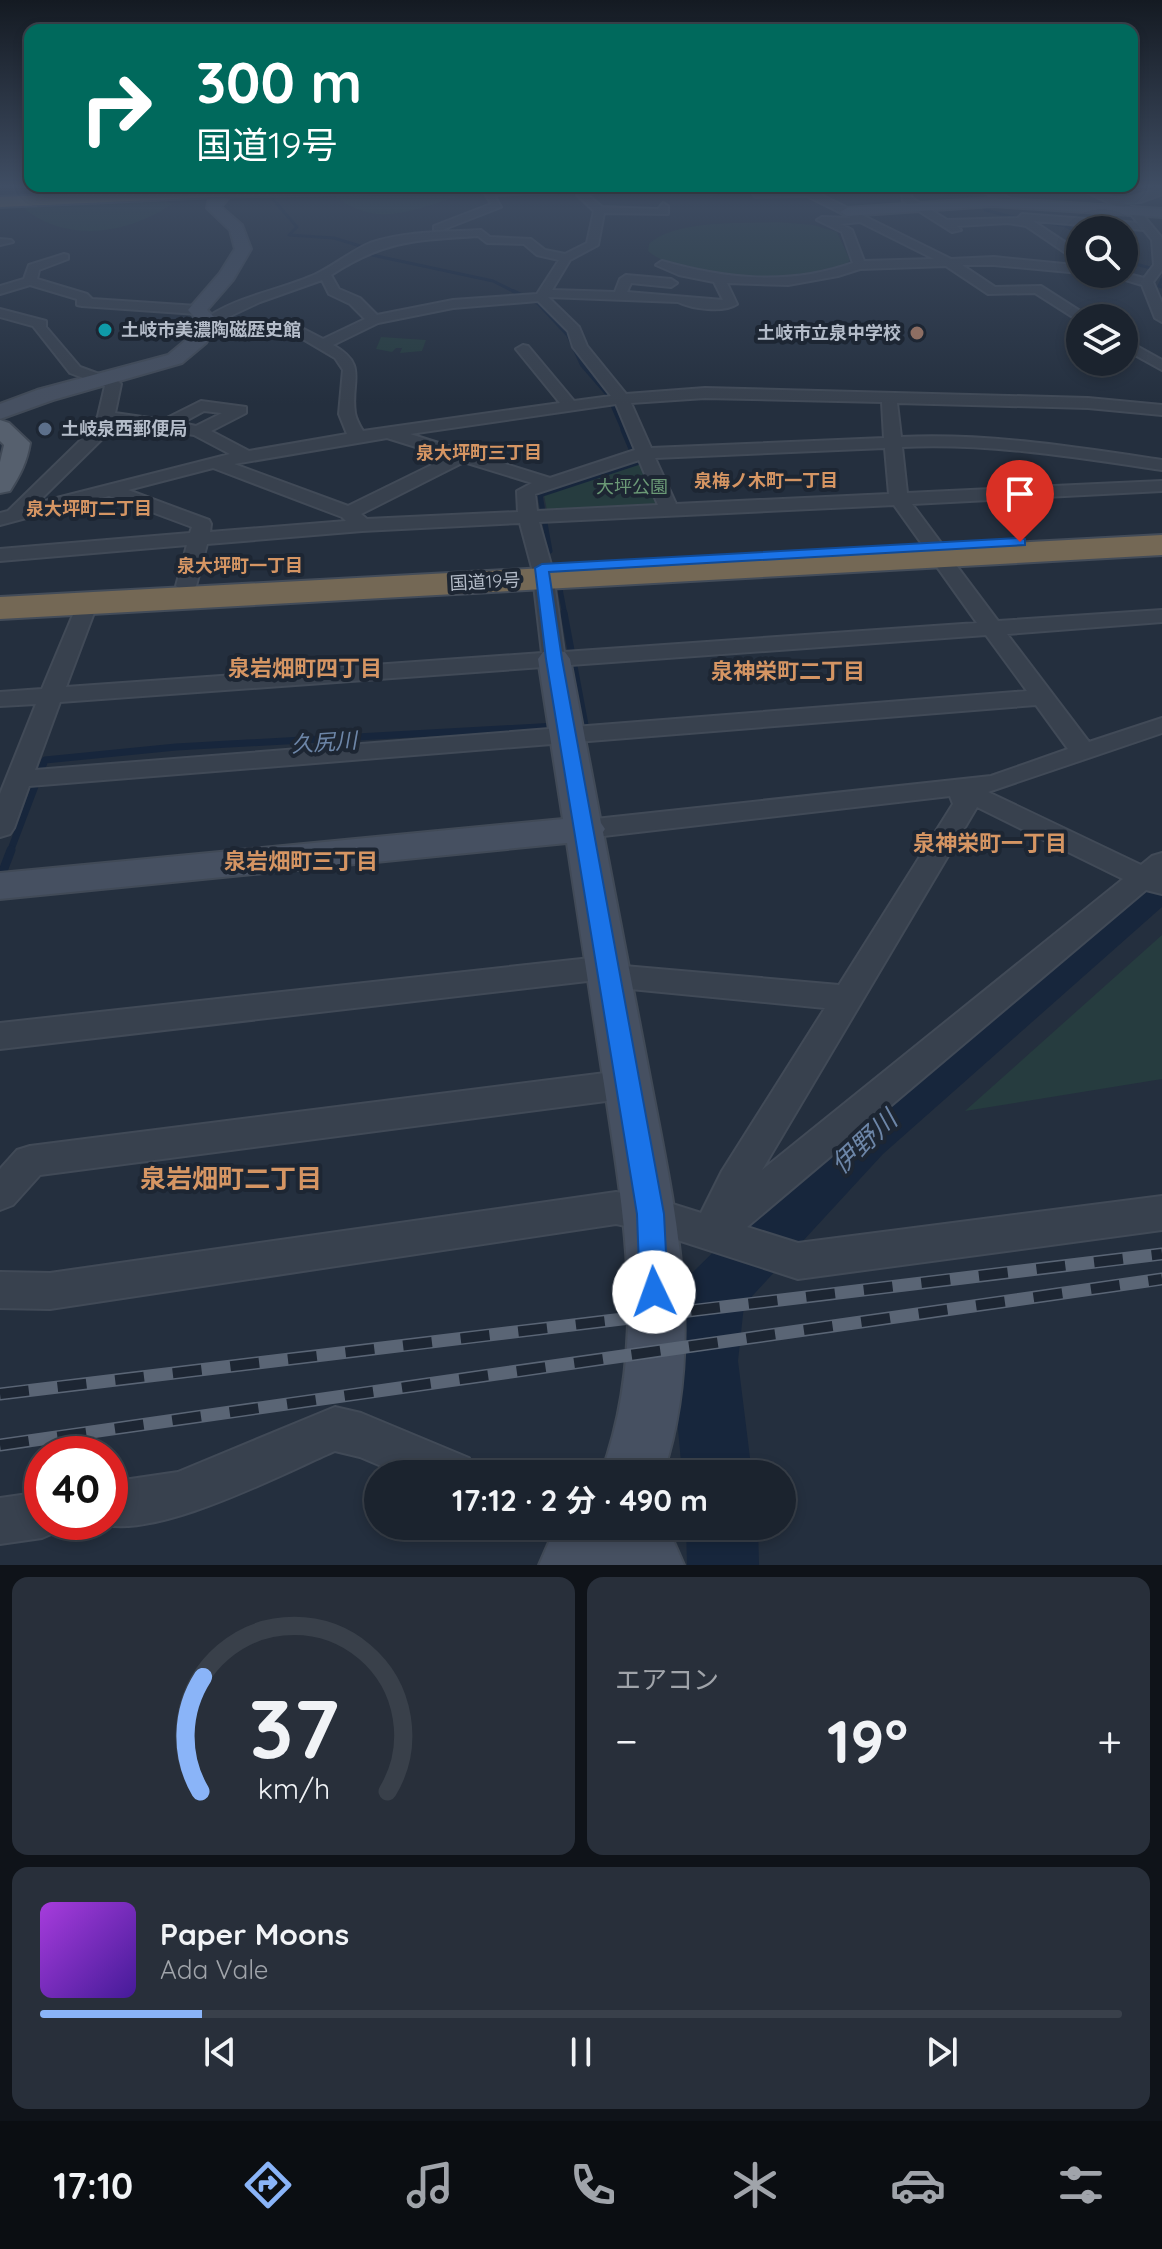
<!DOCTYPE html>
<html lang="ja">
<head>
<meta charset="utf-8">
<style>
	:root { --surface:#1b232e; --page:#282f3a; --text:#f1f3f6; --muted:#a0a4aa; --line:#39404a; --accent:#8ab4f8 }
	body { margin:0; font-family:Quicksand,"Noto Sans JP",sans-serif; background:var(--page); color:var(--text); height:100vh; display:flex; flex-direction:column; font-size:30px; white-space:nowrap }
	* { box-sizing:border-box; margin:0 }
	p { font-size:26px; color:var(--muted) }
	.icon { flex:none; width:44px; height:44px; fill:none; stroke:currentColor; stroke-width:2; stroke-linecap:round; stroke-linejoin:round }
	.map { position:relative; height:1565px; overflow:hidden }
	.side { display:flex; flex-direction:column; gap:12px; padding:12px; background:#0f1319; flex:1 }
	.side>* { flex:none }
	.hud { position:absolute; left:24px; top:24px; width:1114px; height:168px; border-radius:16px; box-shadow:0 4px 12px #0003,0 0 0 2px var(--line); background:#00695c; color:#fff; overflow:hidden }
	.fabs { position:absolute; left:1066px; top:216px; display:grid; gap:16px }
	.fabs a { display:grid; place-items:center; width:72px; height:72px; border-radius:50%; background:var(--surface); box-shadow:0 4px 12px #0003,0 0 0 2px var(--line); font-size:40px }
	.speed { position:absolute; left:24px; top:1436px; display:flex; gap:16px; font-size:40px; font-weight:700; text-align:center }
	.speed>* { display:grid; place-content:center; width:104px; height:104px; border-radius:50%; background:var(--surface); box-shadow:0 4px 12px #0003,0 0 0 2px var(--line); line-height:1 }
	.speed .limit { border:12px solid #d22; background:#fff; color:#111 }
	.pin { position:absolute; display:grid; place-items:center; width:68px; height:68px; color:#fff; margin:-82px -34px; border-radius:50% 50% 50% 0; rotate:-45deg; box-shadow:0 0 8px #0007 }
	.pin .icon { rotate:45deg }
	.me { position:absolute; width:88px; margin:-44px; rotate:357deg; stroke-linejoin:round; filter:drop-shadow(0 0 6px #0008) }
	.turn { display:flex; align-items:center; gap:28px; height:168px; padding:0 40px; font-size:36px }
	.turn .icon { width:104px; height:104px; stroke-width:2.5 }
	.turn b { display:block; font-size:56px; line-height:68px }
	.big { font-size:60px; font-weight:700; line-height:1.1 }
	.side .tile { flex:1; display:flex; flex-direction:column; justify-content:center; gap:12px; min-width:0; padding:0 28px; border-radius:16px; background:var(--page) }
	.side .dial { align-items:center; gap:0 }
	.dial svg { height:208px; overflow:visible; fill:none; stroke:var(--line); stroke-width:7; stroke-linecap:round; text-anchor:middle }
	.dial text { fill:var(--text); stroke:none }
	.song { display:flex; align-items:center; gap:24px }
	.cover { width:96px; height:96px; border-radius:12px; background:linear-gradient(135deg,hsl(280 70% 55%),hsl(260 70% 35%)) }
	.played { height:8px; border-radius:4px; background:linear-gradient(90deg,var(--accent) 15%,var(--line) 15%) }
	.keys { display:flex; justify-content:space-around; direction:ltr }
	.heat { display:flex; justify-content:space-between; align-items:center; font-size:44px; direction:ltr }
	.side .tiles { flex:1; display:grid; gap:12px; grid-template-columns:1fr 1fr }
	.tile:last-child { grid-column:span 2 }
	.trip { position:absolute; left:364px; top:1460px; width:432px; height:80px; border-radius:40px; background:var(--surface); box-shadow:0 4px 12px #0003,0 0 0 2px var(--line); font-weight:700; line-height:80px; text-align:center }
	.dock { display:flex; height:128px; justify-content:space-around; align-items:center; background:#0b0e12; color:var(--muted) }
	.dock .icon { width:56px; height:56px }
	.dock .on { color:var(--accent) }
	.dock b { font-size:36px; color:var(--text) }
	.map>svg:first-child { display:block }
	.green { fill:#263c3f }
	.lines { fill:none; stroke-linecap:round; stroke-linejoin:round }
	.stream-far4 { stroke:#17263c; stroke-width:3 }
	.stream-far3 { stroke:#17263c; stroke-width:4 }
	.stream-far2 { stroke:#17263c; stroke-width:5 }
	.stream-far1 { stroke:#17263c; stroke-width:7 }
	.stream { stroke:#17263c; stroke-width:9 }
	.river { fill:#17263c; fill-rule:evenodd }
	.street-casing { stroke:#414a57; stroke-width:4 }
	.secondary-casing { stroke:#414a57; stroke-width:4 }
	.primary-casing { stroke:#414a57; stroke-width:4 }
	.highway-casing { stroke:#434c59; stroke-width:4 }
	.street { fill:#38414e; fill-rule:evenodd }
	.secondary { fill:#465061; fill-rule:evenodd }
	.primary { fill:#56606e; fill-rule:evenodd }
	.highway { fill:#746855; fill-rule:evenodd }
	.rail-casing { stroke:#5a6575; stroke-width:13 }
	.rail { stroke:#1d2633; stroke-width:10; stroke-dasharray:29; stroke-linecap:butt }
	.route { fill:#1a73e8; stroke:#114b97; stroke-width:2 }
	.culture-dot { fill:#0f9aa8; stroke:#1d2633; stroke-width:3 }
	.education-dot { fill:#8d6e63; stroke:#1d2633; stroke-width:3 }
	.service-dot { fill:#5c6f8a; stroke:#1d2633; stroke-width:3 }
	.labels { text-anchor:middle; stroke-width:8; stroke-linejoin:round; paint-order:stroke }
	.far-poi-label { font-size:18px; font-weight:bold; fill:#b4bcc9; stroke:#1d2633; text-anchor:start }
	.far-neighbourhood-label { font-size:18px; font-weight:bold; fill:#d59563; stroke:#1d2633 }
	.far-park-label { font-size:18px; fill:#6b9a76; stroke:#1d2633 }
	.far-street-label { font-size:18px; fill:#b4bcc9; stroke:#1d2633 }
	.neighbourhood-label { font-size:22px; font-weight:bold; fill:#d59563; stroke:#1d2633 }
	.water-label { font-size:22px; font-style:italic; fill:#6d86a8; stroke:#1d2633 }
	.near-water-label { font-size:26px; font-style:italic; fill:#6d86a8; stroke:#1d2633 }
	.near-neighbourhood-label { font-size:26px; font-weight:bold; fill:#d59563; stroke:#1d2633 }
</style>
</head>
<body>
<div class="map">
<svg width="1162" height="1565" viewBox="0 0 1162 1565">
	<rect width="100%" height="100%" fill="#242f3e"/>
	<g class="green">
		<path d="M 680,186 L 726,188 L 713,197 L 622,189 Z"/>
		<path d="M 407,189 L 456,191 L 459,196 C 410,211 374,230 330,192 Z"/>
		<path d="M 162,199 L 172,204 C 127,235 63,244 20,205 Z"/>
		<path d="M 778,222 L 813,225 L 837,232 L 850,260 C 822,293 678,279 648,251 L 649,244 C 675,219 743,224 778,222 Z"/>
		<path d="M 381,337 L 426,340 L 422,351 L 400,353 L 402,348 L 396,348 L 392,352 L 376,349 Z"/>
		<path d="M 640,463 L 661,502 L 657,506 L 547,511 L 544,495 Z"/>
		<path d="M 1162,935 L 1162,1079 L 965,1111 Z"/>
	</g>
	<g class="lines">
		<g class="stream-far4">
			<path d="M 915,186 L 939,186"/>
			<path d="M 950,186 L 955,187 L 944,194 L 967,195 L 989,204 L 985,210 L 1021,219"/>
			<path d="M 271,197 L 297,227 L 289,235 L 334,238 L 373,250 L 372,255 L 493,281 L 517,293"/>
			<path d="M 1037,221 L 1065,226 L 1080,233"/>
			<path d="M 1124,261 L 1162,271"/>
			<path d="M 1162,279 L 1159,286 L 1162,287"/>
		</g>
		<path class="stream-far3" d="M 513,291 L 538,303 L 568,335 L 582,365 L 608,395 L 624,432"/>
		<g class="stream-far2">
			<path d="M 550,551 L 540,495 L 637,463 L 623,430"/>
			<path d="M 560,589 L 565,615"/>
		</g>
		<g class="stream-far1">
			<path d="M 564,613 L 585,725 L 573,725"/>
			<path d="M 10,852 L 45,760 L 176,747 L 557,726"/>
		</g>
		<path class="stream" d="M 0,871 L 3,871 L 11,850"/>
		<g class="river">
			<path d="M 1162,868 L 1162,907 L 883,1154 L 744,1305 L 738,1361 L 752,1474 L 682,1474 C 677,1408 664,1335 692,1273 L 845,1122 L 1146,873 Z"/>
			<path d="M 686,1526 L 758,1526 L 759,1565 L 687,1565 Z"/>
		</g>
		<g class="street-casing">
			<g id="street">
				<path d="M 481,186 L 490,189 L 641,186 L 597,191 L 588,195 L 602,207 L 658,209 L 663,203 L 668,206 L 668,214 L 604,213 L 598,245 L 570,260 L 552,290 L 615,292 L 620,279 L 626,275 L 671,279 L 677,283 L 671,287 L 631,283 L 627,292 L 723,300 L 714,282 L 679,275 L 656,265 L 662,261 C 725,279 789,286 853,263 L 842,232 L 817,220 L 822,217 L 851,218 L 807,196 L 755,197 L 752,192 L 796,190 L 790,186 L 803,186 L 951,259 L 994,257 L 1074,265 L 1073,258 L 1026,226 L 1008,223 L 957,226 L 961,230 L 952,232 L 903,201 L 902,193 L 910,191 L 912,198 L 947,220 L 1018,218 L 1022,214 L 1138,223 L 1130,213 L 1074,186 C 1089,186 1097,194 1111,197 C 1129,201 1146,192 1162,187 L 1162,194 L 1141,202 L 1124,203 L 1138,209 L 1162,238 L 1162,270 L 1153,282 L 1162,303 L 1162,322 L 1155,318 L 1142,285 L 1106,274 L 1124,273 L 1144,278 L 1154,265 L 1152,240 L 1144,230 L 1033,221 L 1080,252 L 1080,273 L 994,265 L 962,265 L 995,287 L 1041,286 L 1091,318 L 1080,318 L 1079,321 L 1035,293 L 988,294 L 946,266 L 860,269 L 838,276 L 788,285 L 727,283 L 737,304 C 724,313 692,309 678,302 L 548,297 L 579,327 L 587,346 L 626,394 L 705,388 L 1088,398 L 1162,405 L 1162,415 L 1088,408 L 897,403 L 901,437 C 989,433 1075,447 1162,460 L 1162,470 C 1075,457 990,443 902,447 L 907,493 L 1162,481 L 1162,491 L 912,504 L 944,547 L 941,551 L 947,553 L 998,621 L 1162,610 L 1162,622 L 1007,634 L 1089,742 L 1162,718 L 1162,733 L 988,792 L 1141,865 L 1152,856 L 1162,853 L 1162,894 L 1146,890 L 747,1227 L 798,1243 L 1162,1196 L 1162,1230 L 798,1279 L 650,1231 L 616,1224 L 50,1309 L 0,1308 L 0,1272 L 50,1273 L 616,1192 L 650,1197 L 701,1213 L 722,1171 L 825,1008 L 610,987 L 599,984 L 596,980 L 0,1049 L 0,1023 L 609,956 L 620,959 L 624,966 L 839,985 L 953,804 L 950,796 L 586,838 L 576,835 L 572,829 L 576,823 L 586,820 L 991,776 L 1068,749 L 1036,705 L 29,786 L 14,828 L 10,834 L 0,837 L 0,794 L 36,704 L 0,706 L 0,692 L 42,689 L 80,598 L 94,598 L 98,602 L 66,687 L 542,653 L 532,568 L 520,523 L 362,531 L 207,544 L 196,586 L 186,592 L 176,586 L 187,545 L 0,561 L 0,549 L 190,533 L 192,527 L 109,496 L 0,525 L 0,513 L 8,511 L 88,433 L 98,416 L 105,386 L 70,373 L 33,326 L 0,317 L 0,309 L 46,321 L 46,327 L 80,367 L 118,381 L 121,384 L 115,413 L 163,420 L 201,401 L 246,407 L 246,413 L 211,431 L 249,451 L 347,434 L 339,414 L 343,370 L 335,358 L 291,332 L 209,325 L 202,321 C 235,296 279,291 316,274 C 335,265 351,251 370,243 C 405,231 445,232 481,230 L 490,237 L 531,239 L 545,250 L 565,254 L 587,243 L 594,211 L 577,195 L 582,191 L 494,195 L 501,207 L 442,230 L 434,230 L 434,226 L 491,204 ZM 860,222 L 934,259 L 864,261 L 852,230 L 841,224 ZM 478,236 L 487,243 L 524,244 L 537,255 L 559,260 L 537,294 L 453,300 L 377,315 L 360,298 L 339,289 L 331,275 C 385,240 415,240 478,236 ZM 322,280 L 329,294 L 350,304 L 365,319 L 323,339 L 294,324 L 226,318 L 260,302 ZM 538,301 L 568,331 L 573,347 L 611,396 L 574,401 L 528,346 L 523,345 L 516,349 L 560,403 L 363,431 C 360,426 356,419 355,413 C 350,381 369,365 333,345 L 378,323 L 453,308 ZM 705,398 L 882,402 L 884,438 L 651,448 L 631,403 ZM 616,404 L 635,450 L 550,478 L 410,434 ZM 204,411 L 222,413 L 196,426 L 182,423 ZM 111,422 L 194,435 L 230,454 L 37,503 L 101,440 ZM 387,438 L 448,457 L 348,506 L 234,464 ZM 885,448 L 889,494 L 676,504 L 655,458 ZM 639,460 L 658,505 L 537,511 L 535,494 ZM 464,462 L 532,483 L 517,491 L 518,512 L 367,519 L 361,514 ZM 213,468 L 342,517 L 346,521 L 210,532 L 211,524 L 209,520 L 128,490 ZM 894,505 L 927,551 L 933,553 L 930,557 L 977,623 L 564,652 L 552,568 L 539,522 ZM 986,635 L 1027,691 L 35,770 L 60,702 ZM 977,807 L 1123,879 L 762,1170 Z"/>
				<path d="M 972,186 L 985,186 L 1019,203 L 1010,205 Z"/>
				<path d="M 0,239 L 11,240 L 13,242 L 0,245 Z"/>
				<path d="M 64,254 L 68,255 L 68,259 L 39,270 L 37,279 L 87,294 L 92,299 L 197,306 L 204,310 L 197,314 L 82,306 L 77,305 L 77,299 L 30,285 L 0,294 L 0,286 L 24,279 L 29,265 Z"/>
				<path d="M 1124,339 L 1162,360 L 1162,370 L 1124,349 Z"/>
				<path d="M 629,1070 L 641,1074 L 646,1084 L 641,1094 L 629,1098 L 40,1175 L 13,1205 L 0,1210 L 0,1169 L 17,1150 L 30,1146 Z"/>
				<path d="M 335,1407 L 361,1413 L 469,1458 L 475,1474 L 400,1474 L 360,1457 L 335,1451 C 282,1474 149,1544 96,1522 L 110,1522 L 110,1482 L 178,1472 Z"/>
				<path d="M 42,1492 L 42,1522 L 62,1522 L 58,1531 L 42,1538 L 0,1544 L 0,1498 Z"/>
			</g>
		</g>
		<g class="secondary-casing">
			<g id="secondary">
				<path d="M 224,191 L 231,195 L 221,207 L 242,225 L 251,249 L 233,280 L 207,310 L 218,321 L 206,343 L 182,363 L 53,400 L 0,419 L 0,404 L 37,390 L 168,355 L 191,336 L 199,322 L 188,310 L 220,273 L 235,249 L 230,230 L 207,208 L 209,199 Z"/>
				<path d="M 993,198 L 1162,209 L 1162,217 L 993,206 L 847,216 L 840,212 L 847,208 Z"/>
				<path d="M 554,650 L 565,652 L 570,659 L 601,823 L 605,829 L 603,832 C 619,916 635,1000 651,1083 C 676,1213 706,1345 663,1474 L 601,1474 C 648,1345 624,1215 604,1084 C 591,1003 579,923 567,843 L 0,899 L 0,873 L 563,819 L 538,659 L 543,652 Z"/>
				<path d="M 564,1526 L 644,1526 L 674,1542 L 684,1565 L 539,1565 L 549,1542 Z"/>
			</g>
		</g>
		<g class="primary-casing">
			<path id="primary" d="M 0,420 L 9,423 L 30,443 C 27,462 20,475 10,491 L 0,493 L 0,462 L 4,445 L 0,441 Z"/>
		</g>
		<g class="highway-casing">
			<g id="highway">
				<path d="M 471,186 L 463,191 L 216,197 L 0,207 L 0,197 L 258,186 Z"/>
				<path d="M 1162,535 L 1162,555 L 0,619 L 0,597 Z"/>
			</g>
		</g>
		<use href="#street" class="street"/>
		<use href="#secondary" class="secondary"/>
		<use href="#primary" class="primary"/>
		<use href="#highway" class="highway"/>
		<g class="rail-casing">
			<g id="rail">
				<path d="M 0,1394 L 1162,1254"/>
				<path d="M 0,1445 L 1162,1279"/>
			</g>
		</g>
		<use href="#rail" class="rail"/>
	</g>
	<linearGradient id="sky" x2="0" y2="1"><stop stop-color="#141a22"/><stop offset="0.46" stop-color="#3f4d63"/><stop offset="1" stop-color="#3f4d63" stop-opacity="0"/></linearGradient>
	<rect width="1162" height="404" fill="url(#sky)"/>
	<path class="route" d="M 1020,538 L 1025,539 L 1025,545 L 549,572 L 562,659 L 664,1214 L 668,1292 L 664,1301 L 654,1305 L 644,1301 L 640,1292 L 637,1214 L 546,659 L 535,568 L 542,564 Z"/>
	<circle class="culture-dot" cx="105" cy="330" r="8"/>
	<circle class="education-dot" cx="917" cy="333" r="8"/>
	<circle class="service-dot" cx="45" cy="429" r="8"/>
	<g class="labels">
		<g class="far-poi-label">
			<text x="121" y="336">土岐市美濃陶磁歴史館</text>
			<text x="901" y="339" text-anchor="end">土岐市立泉中学校</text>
			<text x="61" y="435">土岐泉西郵便局</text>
		</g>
		<g class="far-neighbourhood-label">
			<text x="479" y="459">泉大坪町三丁目</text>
			<text x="766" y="487">泉梅ノ木町一丁目</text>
			<text x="89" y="515">泉大坪町二丁目</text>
			<text x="240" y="572">泉大坪町一丁目</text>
		</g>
		<g class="far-park-label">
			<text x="632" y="493">大坪公園</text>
		</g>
		<g class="far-street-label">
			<text transform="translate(485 582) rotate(-3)" y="6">国道19号</text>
		</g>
		<g class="neighbourhood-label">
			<text x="305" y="676">泉岩畑町四丁目</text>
			<text x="788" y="679">泉神栄町二丁目</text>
			<text x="990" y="851">泉神栄町一丁目</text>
			<text x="301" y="869">泉岩畑町三丁目</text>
		</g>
		<g class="water-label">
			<text transform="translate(324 742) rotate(-4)" y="8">久尻川</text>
		</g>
		<g class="near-water-label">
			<text transform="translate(864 1142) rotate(-43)" y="9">伊野川</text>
		</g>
		<g class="near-neighbourhood-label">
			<text x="231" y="1188">泉岩畑町二丁目</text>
		</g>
	</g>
</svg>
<div class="fabs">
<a><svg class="icon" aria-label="search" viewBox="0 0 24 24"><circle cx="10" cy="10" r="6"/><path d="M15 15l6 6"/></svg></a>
<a><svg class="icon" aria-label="layers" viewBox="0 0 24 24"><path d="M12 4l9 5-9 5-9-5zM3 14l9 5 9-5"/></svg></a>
</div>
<div class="speed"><div class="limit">40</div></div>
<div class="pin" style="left:1020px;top:542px;background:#d93025"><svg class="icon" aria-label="arrive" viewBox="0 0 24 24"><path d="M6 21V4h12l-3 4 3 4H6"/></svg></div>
<svg class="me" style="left:654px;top:1292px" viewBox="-20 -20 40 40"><circle r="19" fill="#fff"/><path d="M0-13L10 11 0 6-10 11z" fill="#1a73e8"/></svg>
<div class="trip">17:12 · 2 分 · 490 m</div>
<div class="hud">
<div class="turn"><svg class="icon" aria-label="right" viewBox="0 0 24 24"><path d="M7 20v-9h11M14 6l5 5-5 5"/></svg><div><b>300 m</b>国道19号</div></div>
</div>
</div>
<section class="side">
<div class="tiles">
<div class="tile dial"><svg viewBox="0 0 100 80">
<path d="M14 69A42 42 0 1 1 86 69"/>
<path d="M14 69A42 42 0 0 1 15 25" stroke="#8ab4f8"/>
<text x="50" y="56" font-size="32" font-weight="700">37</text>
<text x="50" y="72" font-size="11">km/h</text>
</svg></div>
<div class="tile"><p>エアコン</p>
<div class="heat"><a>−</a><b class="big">19°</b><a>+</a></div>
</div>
<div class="tile">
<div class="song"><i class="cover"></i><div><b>Paper Moons</b><p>Ada Vale</p></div></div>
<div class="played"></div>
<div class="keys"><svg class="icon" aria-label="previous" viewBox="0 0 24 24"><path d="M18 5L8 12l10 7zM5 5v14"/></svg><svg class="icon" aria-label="pause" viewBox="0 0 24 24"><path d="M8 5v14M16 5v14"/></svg><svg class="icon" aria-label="next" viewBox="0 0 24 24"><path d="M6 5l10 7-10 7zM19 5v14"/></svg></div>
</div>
</div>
</section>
<nav class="dock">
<b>17:10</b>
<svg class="icon on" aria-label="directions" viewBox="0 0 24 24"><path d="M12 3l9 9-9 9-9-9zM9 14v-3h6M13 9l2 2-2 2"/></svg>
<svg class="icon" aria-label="music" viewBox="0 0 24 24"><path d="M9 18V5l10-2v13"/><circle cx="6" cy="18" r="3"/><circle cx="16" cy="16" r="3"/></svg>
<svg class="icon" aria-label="phone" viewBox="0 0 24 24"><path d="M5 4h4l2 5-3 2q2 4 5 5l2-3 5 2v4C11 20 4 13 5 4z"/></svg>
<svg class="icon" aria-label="climate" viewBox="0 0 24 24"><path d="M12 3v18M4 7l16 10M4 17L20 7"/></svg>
<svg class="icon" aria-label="car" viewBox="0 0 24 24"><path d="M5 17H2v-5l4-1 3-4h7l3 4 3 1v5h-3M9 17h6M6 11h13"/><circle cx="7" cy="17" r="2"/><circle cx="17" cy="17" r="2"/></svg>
<svg class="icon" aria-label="filters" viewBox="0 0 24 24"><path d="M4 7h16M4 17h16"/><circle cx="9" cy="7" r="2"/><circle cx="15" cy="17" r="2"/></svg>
</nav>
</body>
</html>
